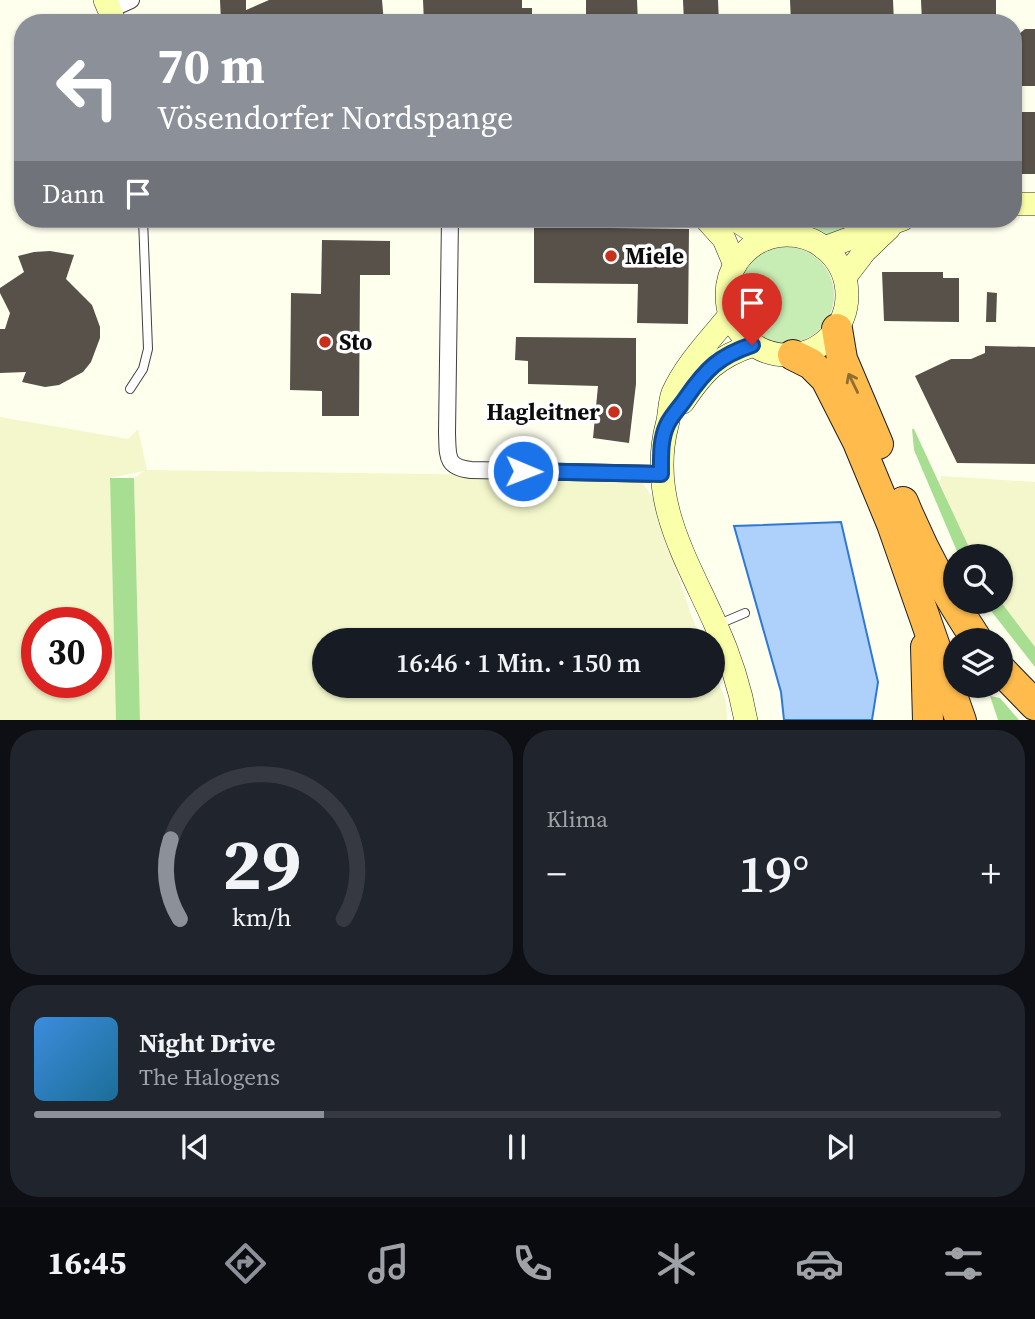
<!DOCTYPE html>
<html lang="de">
<head>
<meta charset="utf-8">
<style>
	:root { --surface:#171b24; --page:#20242c; --text:#f1f3f6; --muted:#9ea1a6; --line:#363941; --accent:#8c9099 }
	body { margin:0; font-family:"Source Serif 4",serif; background:var(--page); color:var(--text); height:100vh; display:flex; flex-direction:column; font-size:26px; white-space:nowrap }
	* { box-sizing:border-box; margin:0 }
	p { font-size:23px; color:var(--muted) }
	.icon { flex:none; width:38px; height:38px; fill:none; stroke:currentColor; stroke-width:2; stroke-linecap:round; stroke-linejoin:round }
	.map { position:relative; height:720px; overflow:hidden }
	.sheet { display:flex; flex-direction:column; gap:10px; padding:10px; background:#0d0f14; flex:1 }
	.sheet>* { flex:none }
	.top-card { position:absolute; left:14px; top:14px; width:1008px; height:214px; border-radius:28px; box-shadow:0 2px 5px #0004; background:#8c9099; color:#fff; overflow:hidden }
	.buttons { position:absolute; left:943px; top:544px; display:grid; gap:14px }
	.buttons a { display:grid; place-items:center; width:70px; height:70px; border-radius:50%; background:var(--surface); box-shadow:0 2px 5px #0004; font-size:35px }
	.speed { position:absolute; left:21px; top:607px; display:flex; gap:14px; font-size:35px; font-weight:700; text-align:center }
	.speed>* { display:grid; place-content:center; width:91px; height:91px; border-radius:50%; background:var(--surface); box-shadow:0 2px 5px #0004; line-height:1 }
	.speed .limit { border:10px solid #d22; background:#fff; color:#111 }
	.pin { position:absolute; display:grid; place-items:center; width:60px; height:60px; color:#fff; margin:-72px -30px; border-radius:50% 50% 50% 0; rotate:-45deg; box-shadow:0 0 7px #0007 }
	.pin .icon { rotate:45deg }
	.me { position:absolute; width:77px; margin:-38px; rotate:91deg; stroke-linejoin:round; filter:drop-shadow(0 0 5px #0008) }
	.turn { display:flex; align-items:center; gap:24px; height:147px; padding:0 28px; font-size:32px }
	.turn .icon { width:91px; height:91px; stroke-width:2.5 }
	.turn b { display:block; font-size:49px; line-height:60px }
	.then { display:flex; align-items:center; height:66px; padding:0 28px; background:#0003; gap:14px; font-size:26px }
	.big { font-size:52px; font-weight:600; line-height:1.1 }
	.sheet .widget { flex:1; display:flex; flex-direction:column; justify-content:center; gap:10px; min-width:0; padding:0 24px; border-radius:28px; background:var(--page) }
	.sheet .dial { align-items:center; gap:0 }
	.dial svg { height:182px; overflow:visible; fill:none; stroke:var(--line); stroke-width:7; stroke-linecap:round; text-anchor:middle }
	.dial text { fill:var(--text); stroke:none }
	.song { display:flex; align-items:center; gap:21px }
	.cover { width:84px; height:84px; border-radius:10px; background:linear-gradient(135deg,hsl(210 70% 55%),hsl(200 70% 35%)) }
	.played { height:7px; border-radius:4px; background:linear-gradient(90deg,var(--accent) 30%,var(--line) 30%) }
	.keys { display:flex; justify-content:space-around; direction:ltr }
	.heat { display:flex; justify-content:space-between; align-items:center; font-size:38px; direction:ltr }
	.sheet .tiles { flex:1; display:grid; gap:10px; grid-template-columns:1fr 1fr }
	.widget:last-child { grid-column:span 2 }
	.trip { position:absolute; left:312px; top:628px; width:413px; height:70px; border-radius:35px; background:var(--surface); box-shadow:0 2px 5px #0004; font-weight:600; line-height:70px; text-align:center }
	.dock { display:flex; height:112px; justify-content:space-around; align-items:center; background:#090b0e; color:var(--muted) }
	.dock .icon { width:49px; height:49px }
	.dock .active { color:var(--accent) }
	.dock b { font-size:32px; color:var(--text) }
	.map>svg:first-child { display:block }
	.farmland { fill:#f3f7cb; fill-rule:evenodd }
	.green { fill:#c8edb4 }
	.forest { fill:#a8de92 }
	.water { fill:#aed1fb; stroke:#3078d7; stroke-width:2 }
	.building { fill:#575149 }
	.lines { fill:none; stroke-linecap:round; stroke-linejoin:round }
	.service-casing { stroke:#404040; stroke-width:10 }
	.minor-casing { stroke:#404040; stroke-width:18 }
	.secondary-casing { stroke:#2f2f2f; stroke-width:24 }
	.motorway-casing { stroke:#1e1e1e; stroke-width:32 }
	.service { stroke:#fff; stroke-width:8 }
	.minor { stroke:#fff; stroke-width:16 }
	.secondary { stroke:#faffa9; stroke-width:23 }
	.motorway { stroke:#ffbc4c; stroke-width:30 }
	.oneway { stroke:#926d30 }
	.route-casing { stroke:#114b97; stroke-width:18 }
	.route { stroke:#1a73e8; stroke-width:12 }
	.poi-dot { fill:#c8301b; stroke:#fff; stroke-width:2.5 }
	.labels { text-anchor:middle; stroke-width:7; stroke-linejoin:round; paint-order:stroke }
	.poi-label { font-size:23px; font-weight:bold; fill:#0d0d0d; stroke:#fff; text-anchor:start }
</style>
</head>
<body>
<div class="map">
<svg width="1035" height="721" viewBox="0 0 1035 721">
	<rect width="100%" height="100%" fill="#ffe"/>
	<g class="farmland">
		<path d="M 0,417 L 128,439 L 138,429 L 147,470 L 639,477 L 654,500 L 689,609 L 701,640 L 324,640 L 324,686 L 712,686 L 712,667 L 726,701 L 727,720 L 140,720 L 134,478 L 144,471 L 110,478 L 116,720 L 0,720 ZM 37,623 L 96,623 L 96,682 L 37,682 Z"/>
		<path d="M 941,476 L 1035,482 L 1035,647 L 1001,602 L 1001,556 L 973,556 L 963,539 L 940,482 Z"/>
	</g>
	<g class="green">
		<path d="M 743,219 L 862,219 L 861,224 L 828,236 C 795,215 773,233 743,219 Z"/>
		<circle cx="786" cy="295" r="48"/>
	</g>
	<g class="forest">
		<path d="M 912,429 L 914,429 L 973,556 L 959,556 L 914,450 Z"/>
		<path d="M 110,478 L 134,478 L 140,720 L 116,720 Z"/>
		<path d="M 984,602 L 1001,602 L 1035,647 L 1035,667 Z"/>
		<path d="M 990,696 L 1000,698 L 1019,720 L 998,720 Z"/>
	</g>
	<path class="water" d="M 841,522 L 878,682 L 872,720 L 784,720 L 781,692 L 734,526 Z"/>
	<g class="building">
		<path d="M 220,0 L 246,0 L 246,10 L 269,0 L 382,0 L 384,23 L 219,23 L 221,22 Z"/>
		<path d="M 423,0 L 522,0 L 522,8 L 532,8 L 532,23 L 424,23 Z"/>
		<path d="M 586,0 L 637,0 L 638,23 L 586,23 Z"/>
		<path d="M 683,0 L 718,0 L 719,23 L 684,23 Z"/>
		<path d="M 790,0 L 893,0 L 894,23 L 791,23 Z"/>
		<path d="M 921,0 L 996,0 L 996,23 L 922,23 Z"/>
		<path d="M 1025,29 L 1035,29 L 1035,86 L 1013,86 L 1013,39 Z"/>
		<rect x="1013" y="112" width="22" height="62"/>
		<path d="M 534,227 L 689,229 L 688,324 L 637,323 L 638,284 L 534,283 Z"/>
		<path d="M 322,240 L 390,241 L 390,275 L 360,275 L 359,416 L 322,416 L 322,391 L 290,390 L 291,293 L 321,294 Z"/>
		<path d="M 50,251 L 74,255 L 66,279 L 92,305 L 100,327 L 100,338 L 91,362 L 83,372 L 59,385 L 45,387 L 22,382 L 26,372 L 0,373 L 0,329 L 5,329 L 10,313 L 0,293 L 0,288 L 24,272 L 18,256 L 34,252 Z"/>
		<path d="M 882,272 L 943,272 L 943,278 L 959,278 L 959,322 L 884,321 Z"/>
		<path d="M 987,292 L 997,293 L 996,322 L 986,322 Z"/>
		<path d="M 516,337 L 636,338 L 636,384 L 629,443 L 593,438 L 598,386 L 528,384 L 528,361 L 515,360 Z"/>
		<path d="M 985,346 L 1035,347 L 1035,464 L 957,463 L 915,376 L 951,359 L 971,359 L 985,353 Z"/>
	</g>
	<g class="lines">
		<g class="service-casing">
			<g id="service">
				<path d="M 130,389 L 143,369 L 148,349 L 143,219"/>
				<path d="M 719,624 L 745,613"/>
			</g>
		</g>
		<g class="minor-casing">
			<g id="minor">
				<path d="M 109,10 L 131,0"/>
				<path d="M 450,219 L 447,433 C 448,456 445,467 471,470 L 661,474"/>
			</g>
		</g>
		<g class="secondary-casing">
			<g id="secondary">
				<path d="M 105,0 L 115,23"/>
				<path d="M 1013,204 L 1035,204"/>
				<path d="M 706,219 L 724,239 L 735,265"/>
				<path d="M 734,219 L 765,239"/>
				<circle cx="787" cy="295" r="60"/>
				<path d="M 824,248 L 903,219"/>
				<path d="M 845,277 L 865,251 L 889,228"/>
				<path d="M 730,315 C 710,340 686,364 673,393 C 669,403 670,415 667,425 C 648,499 686,558 715,623 C 729,654 740,687 746,721"/>
				<path d="M 683,402 C 704,371 717,357 753,345"/>
			</g>
		</g>
		<g class="motorway-casing">
			<g id="motorway">
				<path d="M 837,329 L 842,359 L 878,444"/>
				<path d="M 793,355 L 811,364 L 826,379 L 858,442 L 892,524 L 961,721"/>
				<path d="M 903,502 C 923,551 948,597 977,640"/>
				<path d="M 926,647 L 928,721"/>
				<path d="M 1001,670 L 1035,705"/>
			</g>
		</g>
		<use href="#service" class="service"/>
		<use href="#minor" class="minor"/>
		<use href="#secondary" class="secondary"/>
		<use href="#motorway" class="motorway"/>
	</g>
	<defs><path id="oneway-shaft" d="M-6 0H5M1.5-3L5.5 0L1.5 3" fill="none" stroke-width="1.6" stroke-linecap="round" stroke-linejoin="round" transform="scale(1.75)"/></defs>
	<use class="oneway" href="#oneway-shaft" transform="translate(853 383) rotate(-116)"/>
	<g class="lines">
		<g class="route-casing">
			<path id="route" d="M 523,471 L 661,474 C 661,458 660,440 667,425 C 671,416 680,407 686,398 C 706,369 719,356 752,345"/>
		</g>
		<use href="#route" class="route"/>
	</g>
	<g class="poi-dot">
		<circle cx="611" cy="256" r="7"/>
		<circle cx="325" cy="342" r="7"/>
		<circle cx="614" cy="412" r="7"/>
	</g>
	<g class="labels">
		<g class="poi-label">
			<text x="625" y="264">Miele</text>
			<text x="339" y="350">Sto</text>
			<text x="600" y="420" text-anchor="end">Hagleitner</text>
		</g>
	</g>
</svg>
<div class="buttons">
<a><svg class="icon" aria-label="search" viewBox="0 0 24 24"><circle cx="10" cy="10" r="6"/><path d="M15 15l6 6"/></svg></a>
<a><svg class="icon" aria-label="layers" viewBox="0 0 24 24"><path d="M12 4l9 5-9 5-9-5zM3 14l9 5 9-5"/></svg></a>
</div>
<div class="speed"><div class="limit">30</div></div>
<div class="pin" style="left:752px;top:345px;background:#d93025"><svg class="icon" aria-label="arrive" viewBox="0 0 24 24"><path d="M6 21V4h12l-3 4 3 4H6"/></svg></div>
<svg class="me" style="left:523px;top:471px" viewBox="-20 -20 40 40"><circle r="17" fill="#1a73e8" stroke="#fff" stroke-width="3"/><path d="M0-11L8 9 0 5-8 9z" fill="#fff"/></svg>
<div class="trip">16:46 · 1 Min. · 150 m</div>
<div class="top-card">
<div class="turn"><svg class="icon" aria-label="left" viewBox="0 0 24 24"><path d="M17 20v-9H6M10 6l-5 5 5 5"/></svg><div><b>70 m</b>Vösendorfer Nordspange</div></div>
<div class="then">Dann<svg class="icon" aria-label="arrive" viewBox="0 0 24 24"><path d="M6 21V4h12l-3 4 3 4H6"/></svg></div>
</div>
</div>
<section class="sheet">
<div class="tiles">
<div class="widget dial"><svg viewBox="0 0 100 80">
<path d="M14 69A42 42 0 1 1 86 69"/>
<path d="M14 69A42 42 0 0 1 10 34" stroke="#8c9099"/>
<text x="50" y="56" font-size="32" font-weight="700">29</text>
<text x="50" y="72" font-size="11">km/h</text>
</svg></div>
<div class="widget"><p>Klima</p>
<div class="heat"><a>−</a><b class="big">19°</b><a>+</a></div>
</div>
<div class="widget">
<div class="song"><i class="cover"></i><div><b>Night Drive</b><p>The Halogens</p></div></div>
<div class="played"></div>
<div class="keys"><svg class="icon" aria-label="previous" viewBox="0 0 24 24"><path d="M18 5L8 12l10 7zM5 5v14"/></svg><svg class="icon" aria-label="pause" viewBox="0 0 24 24"><path d="M8 5v14M16 5v14"/></svg><svg class="icon" aria-label="next" viewBox="0 0 24 24"><path d="M6 5l10 7-10 7zM19 5v14"/></svg></div>
</div>
</div>
</section>
<nav class="dock">
<b>16:45</b>
<svg class="icon active" aria-label="directions" viewBox="0 0 24 24"><path d="M12 3l9 9-9 9-9-9zM9 14v-3h6M13 9l2 2-2 2"/></svg>
<svg class="icon" aria-label="music" viewBox="0 0 24 24"><path d="M9 18V5l10-2v13"/><circle cx="6" cy="18" r="3"/><circle cx="16" cy="16" r="3"/></svg>
<svg class="icon" aria-label="phone" viewBox="0 0 24 24"><path d="M5 4h4l2 5-3 2q2 4 5 5l2-3 5 2v4C11 20 4 13 5 4z"/></svg>
<svg class="icon" aria-label="climate" viewBox="0 0 24 24"><path d="M12 3v18M4 7l16 10M4 17L20 7"/></svg>
<svg class="icon" aria-label="car" viewBox="0 0 24 24"><path d="M5 17H2v-5l4-1 3-4h7l3 4 3 1v5h-3M9 17h6M6 11h13"/><circle cx="7" cy="17" r="2"/><circle cx="17" cy="17" r="2"/></svg>
<svg class="icon" aria-label="filters" viewBox="0 0 24 24"><path d="M4 7h16M4 17h16"/><circle cx="9" cy="7" r="2"/><circle cx="15" cy="17" r="2"/></svg>
</nav>
</body>
</html>
